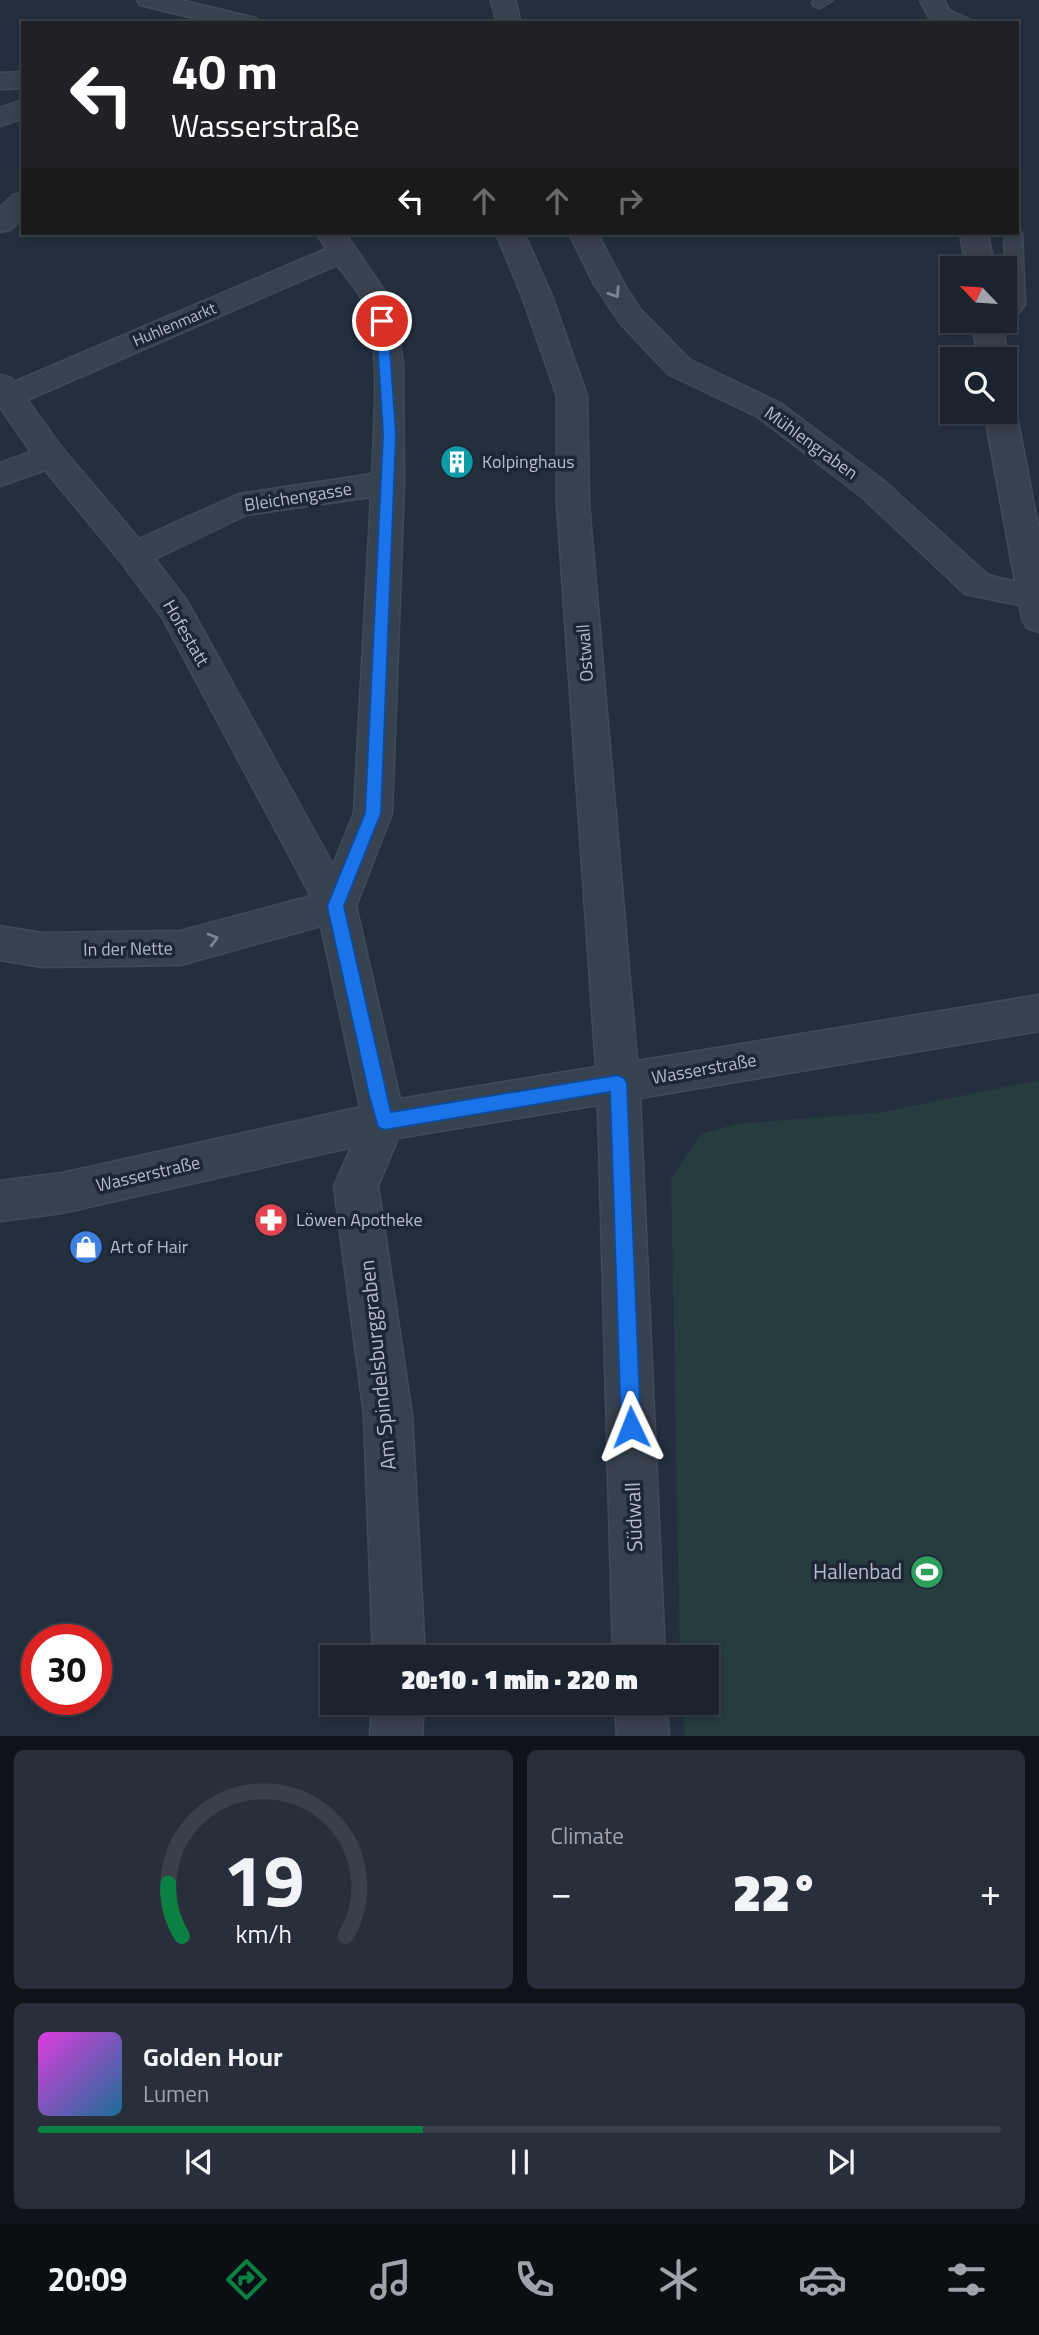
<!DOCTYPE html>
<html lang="en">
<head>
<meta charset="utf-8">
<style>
	:root { --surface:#1b232e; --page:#282f3a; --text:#f1f3f6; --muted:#a0a4aa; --line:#39404a; --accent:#0b8043 }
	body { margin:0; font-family:"Titillium Web",sans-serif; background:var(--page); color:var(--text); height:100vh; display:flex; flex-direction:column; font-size:26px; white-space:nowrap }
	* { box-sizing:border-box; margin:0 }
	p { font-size:23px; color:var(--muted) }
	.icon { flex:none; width:38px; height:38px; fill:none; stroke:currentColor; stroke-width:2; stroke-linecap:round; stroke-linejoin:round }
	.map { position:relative; height:1736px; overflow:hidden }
	.side { display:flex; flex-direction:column; gap:14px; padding:14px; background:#0f1319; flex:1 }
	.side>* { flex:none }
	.hud { position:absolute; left:21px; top:21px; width:998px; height:214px; border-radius:0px; box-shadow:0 4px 10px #0003,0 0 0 2px var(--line); background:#202124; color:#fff; overflow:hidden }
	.needle { width:46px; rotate:295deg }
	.controls { position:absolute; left:940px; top:256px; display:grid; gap:14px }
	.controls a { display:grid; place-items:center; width:77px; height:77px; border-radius:0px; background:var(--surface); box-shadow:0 4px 10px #0003,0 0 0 2px var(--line); font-size:35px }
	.speed { position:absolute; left:21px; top:1624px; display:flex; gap:14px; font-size:35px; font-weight:700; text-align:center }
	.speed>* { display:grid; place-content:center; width:91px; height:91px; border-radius:50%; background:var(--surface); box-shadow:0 4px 10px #0003,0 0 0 2px var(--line); line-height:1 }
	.speed .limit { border:10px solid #d22; background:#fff; color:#111 }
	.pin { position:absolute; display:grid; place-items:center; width:60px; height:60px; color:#fff; margin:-30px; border:4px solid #fff; border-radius:50%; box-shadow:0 2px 7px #0007 }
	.me { position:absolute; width:77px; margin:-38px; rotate:358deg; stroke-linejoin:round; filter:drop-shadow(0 0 5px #0008) }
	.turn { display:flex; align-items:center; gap:24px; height:147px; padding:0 35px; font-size:32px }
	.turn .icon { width:91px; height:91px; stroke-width:2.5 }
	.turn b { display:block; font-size:49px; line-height:60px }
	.lanes { display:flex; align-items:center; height:66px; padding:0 35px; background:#0003; justify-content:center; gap:35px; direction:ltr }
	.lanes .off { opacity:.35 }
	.big { font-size:52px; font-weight:800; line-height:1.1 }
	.side .tile { flex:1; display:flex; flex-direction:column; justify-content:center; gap:10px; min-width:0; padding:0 24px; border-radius:10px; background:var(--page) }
	.side .dial { align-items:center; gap:0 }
	.dial svg { height:182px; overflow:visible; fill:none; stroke:var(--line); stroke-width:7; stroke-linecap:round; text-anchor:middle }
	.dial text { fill:var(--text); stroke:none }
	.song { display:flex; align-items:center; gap:21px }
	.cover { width:84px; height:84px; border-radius:10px; background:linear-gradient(135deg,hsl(300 70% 55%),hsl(200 70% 35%)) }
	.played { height:7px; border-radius:4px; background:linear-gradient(90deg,var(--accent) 40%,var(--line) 40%) }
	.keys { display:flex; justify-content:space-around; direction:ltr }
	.heat { display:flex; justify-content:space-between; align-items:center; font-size:38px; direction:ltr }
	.side .tiles { flex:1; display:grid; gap:14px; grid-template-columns:1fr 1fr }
	.tile:last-child { grid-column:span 2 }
	.trip { position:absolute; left:320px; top:1645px; width:399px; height:70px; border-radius:0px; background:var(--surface); box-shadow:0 4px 10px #0003,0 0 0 2px var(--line); font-weight:800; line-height:70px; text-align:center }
	.tab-bar { display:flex; height:112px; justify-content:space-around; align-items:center; background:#0b0e12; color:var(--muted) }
	.tab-bar .icon { width:49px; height:49px }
	.tab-bar .current { color:var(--accent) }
	.tab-bar b { font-size:32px; color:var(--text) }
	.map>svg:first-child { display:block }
	.green { fill:#263c3f }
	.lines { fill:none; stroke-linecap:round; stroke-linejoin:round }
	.service-casing { stroke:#414a57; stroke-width:3 }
	.pedestrian-casing { stroke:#414a57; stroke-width:3 }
	.minor-casing { stroke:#414a57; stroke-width:3 }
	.tertiary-casing { stroke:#414a57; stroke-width:3 }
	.service { fill:#38414e; fill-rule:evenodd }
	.pedestrian { fill:#38414e; fill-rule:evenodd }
	.minor { fill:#38414e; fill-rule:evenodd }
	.tertiary { fill:#38414e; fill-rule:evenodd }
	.oneway { stroke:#7c8592 }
	.route { fill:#1a73e8; stroke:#114b97; stroke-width:2 }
	.labels { text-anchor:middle; stroke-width:7; stroke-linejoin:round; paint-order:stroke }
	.far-street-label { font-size:16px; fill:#b4bcc9; stroke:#1d2633 }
	.street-label { font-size:18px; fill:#b4bcc9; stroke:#1d2633 }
	.poi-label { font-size:18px; fill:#b4bcc9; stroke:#1d2633; text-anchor:start }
	.near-street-label { font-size:21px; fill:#b4bcc9; stroke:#1d2633 }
	.near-poi-label { font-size:21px; fill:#b4bcc9; stroke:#1d2633; text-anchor:end }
</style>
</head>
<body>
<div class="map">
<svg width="1039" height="1737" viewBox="0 0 1039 1737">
	<rect width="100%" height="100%" fill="#242f3e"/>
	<path class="green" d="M 1039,1080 L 1039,1736 L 685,1736 L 683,1703 L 707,1703 L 707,1657 L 680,1657 L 671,1179 L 701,1134 L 736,1124 L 884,1112 Z"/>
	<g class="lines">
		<g class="service-casing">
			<g id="service">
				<path d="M 814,0 L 833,0 L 820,8 L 814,6 L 812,3 Z"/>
				<path d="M 940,6 L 971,20 L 973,23 C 957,23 944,22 932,11 L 934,8 Z"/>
				<path d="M 1017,229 L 1022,233 L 1025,304 L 1011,323 L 1004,325 L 995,320 L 1004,320 L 1007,303 L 1004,233 L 1017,233 Z"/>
			</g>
		</g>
		<g class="pedestrian-casing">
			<path id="pedestrian" d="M 384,1102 L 399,1107 L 405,1121 L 399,1135 L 384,1140 L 62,1213 L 0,1221 L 0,1181 L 62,1173 Z"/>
		</g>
		<g class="minor-casing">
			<g id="minor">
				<path d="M 137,0 L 180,0 L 256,18 L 259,23 L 214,23 L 140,5 Z"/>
				<path d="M 491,0 L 515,0 L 521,23 L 497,23 Z"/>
				<path d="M 23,72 L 23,88 L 0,89 L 0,73 Z"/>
				<path d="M 23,100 L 23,118 L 0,126 L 0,108 Z"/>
				<path d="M 23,193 L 23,217 L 10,230 L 0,232 L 0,208 L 13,195 Z"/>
				<path d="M 317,233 L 345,233 L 394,305 L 403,364 L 404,483 L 392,813 L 356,906 L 400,1099 L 596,1067 L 557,504 L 557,396 L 522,296 L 496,233 L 524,233 L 552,296 L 587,396 L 589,504 L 637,1061 L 1039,995 L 1039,1031 L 640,1098 L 665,1657 L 613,1657 L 598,1105 L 398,1138 L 378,1186 L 412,1415 L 425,1657 L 373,1657 L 364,1415 L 334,1186 L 363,1121 L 321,926 L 180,965 L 42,967 L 0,960 L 0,926 L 42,933 L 180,931 L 311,896 L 162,617 L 122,563 L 45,470 L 0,486 L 0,463 L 31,452 L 0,407 L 0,375 L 11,378 L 14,382 L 326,249 ZM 337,265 C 347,278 359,291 365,306 C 381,347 374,429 372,474 L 239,494 L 139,539 L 62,448 L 27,400 ZM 371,497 L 354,813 L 333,865 L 187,601 L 155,559 L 246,515 Z"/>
				<path d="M 569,233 L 597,233 L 624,284 L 640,309 L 690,360 L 780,403 L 884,481 L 988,575 L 1039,587 L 1039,609 L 965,594 L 862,497 L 758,417 L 668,374 L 620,323 L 594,284 Z"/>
				<path d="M 372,1703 L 424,1703 L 422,1737 L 370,1737 Z"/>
				<path d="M 615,1703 L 667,1703 L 669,1737 L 617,1737 Z"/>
			</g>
		</g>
		<g class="tertiary-casing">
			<g id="tertiary">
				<path d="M 920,0 L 944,0 L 956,23 L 932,23 Z"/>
				<path d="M 960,233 L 988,233 L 994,268 L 966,268 Z"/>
				<path d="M 972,320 L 1002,320 L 1008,359 L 1004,365 L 1004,359 L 978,359 Z"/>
				<path d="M 1004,402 L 1011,404 L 1016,411 L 1039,531 L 1039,632 L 1027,628 L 1022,619 L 984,411 L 1004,411 Z"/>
			</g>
		</g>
		<use href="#service" class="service"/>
		<use href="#pedestrian" class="pedestrian"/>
		<use href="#minor" class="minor"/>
		<use href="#tertiary" class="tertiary"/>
	</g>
	<defs><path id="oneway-chevron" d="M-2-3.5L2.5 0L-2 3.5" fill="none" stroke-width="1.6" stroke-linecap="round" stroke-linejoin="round" transform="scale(1.75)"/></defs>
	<g class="oneway">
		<use href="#oneway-chevron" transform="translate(615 293) rotate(57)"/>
		<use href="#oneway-chevron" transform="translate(213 939) rotate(-15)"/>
	</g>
	<path class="route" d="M 382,318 L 388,321 L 396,434 L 381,813 L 344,906 L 391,1112 L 618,1075 L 624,1078 L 627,1083 L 641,1427 L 638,1434 L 631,1437 L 624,1434 L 621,1427 L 610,1092 L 384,1130 L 378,1127 L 369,1095 L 327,906 L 365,813 L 383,434 L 376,321 Z"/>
	<defs>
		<g id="building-disc" transform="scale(1.75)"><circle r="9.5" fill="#0f9aa8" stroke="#1d2633"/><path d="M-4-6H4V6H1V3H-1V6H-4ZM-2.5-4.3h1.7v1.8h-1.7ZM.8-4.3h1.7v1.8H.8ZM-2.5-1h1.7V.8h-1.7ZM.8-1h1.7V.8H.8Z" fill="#fff"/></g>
		<g id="pharmacy-disc" transform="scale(1.75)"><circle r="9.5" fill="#e0444e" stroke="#1d2633"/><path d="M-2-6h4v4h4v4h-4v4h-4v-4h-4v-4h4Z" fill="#fff"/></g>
		<g id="shop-disc" transform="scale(1.75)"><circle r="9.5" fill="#3f7fe0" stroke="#1d2633"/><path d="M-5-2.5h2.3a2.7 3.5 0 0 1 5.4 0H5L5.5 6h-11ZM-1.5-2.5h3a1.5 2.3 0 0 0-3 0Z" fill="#fff"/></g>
		<g id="stadium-disc" transform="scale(1.75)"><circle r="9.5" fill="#2e9e5b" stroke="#1d2633"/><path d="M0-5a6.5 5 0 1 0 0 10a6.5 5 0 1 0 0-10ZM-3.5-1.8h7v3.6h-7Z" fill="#fff"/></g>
	</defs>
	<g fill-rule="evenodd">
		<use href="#building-disc" x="457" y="462"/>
		<use href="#pharmacy-disc" x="271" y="1220"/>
		<use href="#shop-disc" x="86" y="1247"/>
		<use href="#stadium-disc" x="927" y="1572"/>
	</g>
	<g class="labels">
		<g class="far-street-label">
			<text transform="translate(174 324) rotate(-23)" y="6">Huhlenmarkt</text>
		</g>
		<g class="street-label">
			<text transform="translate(811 443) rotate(36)" y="6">Mühlengraben</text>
			<text transform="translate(298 497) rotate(-9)" y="6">Bleichengasse</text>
			<text transform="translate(186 633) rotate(60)" y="6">Hofestatt</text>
			<text transform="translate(585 653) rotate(-94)" y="6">Ostwall</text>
			<text transform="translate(128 949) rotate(-1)" y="6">In der Nette</text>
			<text transform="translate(704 1069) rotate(-10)" y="6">Wasserstraße</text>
			<text transform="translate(148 1174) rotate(-13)" y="6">Wasserstraße</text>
		</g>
		<g class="poi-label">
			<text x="482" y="468">Kolpinghaus</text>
			<text x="296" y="1226">Löwen Apotheke</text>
			<text x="110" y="1253">Art of Hair</text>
		</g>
		<g class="near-street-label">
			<text transform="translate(378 1365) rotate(-96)" y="7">Am Spindelsburggraben</text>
			<text transform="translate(634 1517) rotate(-92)" y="7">Südwall</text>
		</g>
		<g class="near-poi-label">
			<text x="902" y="1579">Hallenbad</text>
		</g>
	</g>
</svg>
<div class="controls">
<a><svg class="needle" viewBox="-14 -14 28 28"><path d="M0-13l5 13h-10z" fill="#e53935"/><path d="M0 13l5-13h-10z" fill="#a0a4aa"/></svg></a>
<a><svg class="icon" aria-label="search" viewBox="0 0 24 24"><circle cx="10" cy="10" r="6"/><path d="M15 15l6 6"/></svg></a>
</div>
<div class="speed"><div class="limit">30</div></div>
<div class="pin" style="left:382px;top:321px;background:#d93025"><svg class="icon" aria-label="arrive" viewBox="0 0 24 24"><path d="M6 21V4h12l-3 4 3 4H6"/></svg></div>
<svg class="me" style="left:631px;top:1427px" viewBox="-20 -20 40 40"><path d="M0-17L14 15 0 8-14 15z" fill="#1a73e8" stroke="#fff" stroke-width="4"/></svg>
<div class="trip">20:10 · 1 min · 220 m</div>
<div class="hud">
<div class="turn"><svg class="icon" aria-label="left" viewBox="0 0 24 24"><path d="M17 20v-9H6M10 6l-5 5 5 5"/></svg><div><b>40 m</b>Wasserstraße</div></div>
<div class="lanes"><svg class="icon" aria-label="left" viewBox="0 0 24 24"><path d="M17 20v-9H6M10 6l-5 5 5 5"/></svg><svg class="icon off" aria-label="ahead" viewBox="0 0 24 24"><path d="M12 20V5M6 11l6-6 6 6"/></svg><svg class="icon off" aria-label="ahead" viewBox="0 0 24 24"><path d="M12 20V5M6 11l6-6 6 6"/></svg><svg class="icon off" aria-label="right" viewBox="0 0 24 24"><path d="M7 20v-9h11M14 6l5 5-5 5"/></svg></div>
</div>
</div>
<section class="side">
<div class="tiles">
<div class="tile dial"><svg viewBox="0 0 100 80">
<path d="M14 69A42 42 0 1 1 86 69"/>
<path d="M14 69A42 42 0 0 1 8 46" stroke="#0b8043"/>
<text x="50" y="56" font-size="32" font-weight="700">19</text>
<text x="50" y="72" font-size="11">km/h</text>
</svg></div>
<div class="tile"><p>Climate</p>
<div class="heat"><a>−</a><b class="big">22°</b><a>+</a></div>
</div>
<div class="tile">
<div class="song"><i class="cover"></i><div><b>Golden Hour</b><p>Lumen</p></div></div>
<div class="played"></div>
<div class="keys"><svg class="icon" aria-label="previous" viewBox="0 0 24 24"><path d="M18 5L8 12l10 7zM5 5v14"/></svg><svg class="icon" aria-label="pause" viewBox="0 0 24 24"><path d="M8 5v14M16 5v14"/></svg><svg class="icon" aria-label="next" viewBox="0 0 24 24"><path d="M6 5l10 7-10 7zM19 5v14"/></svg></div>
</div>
</div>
</section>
<nav class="tab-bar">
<b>20:09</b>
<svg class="icon current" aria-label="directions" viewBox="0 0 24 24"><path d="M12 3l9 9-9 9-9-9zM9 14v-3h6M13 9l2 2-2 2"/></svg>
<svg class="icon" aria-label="music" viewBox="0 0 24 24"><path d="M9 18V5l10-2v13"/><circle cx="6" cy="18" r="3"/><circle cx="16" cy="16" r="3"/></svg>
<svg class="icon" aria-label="phone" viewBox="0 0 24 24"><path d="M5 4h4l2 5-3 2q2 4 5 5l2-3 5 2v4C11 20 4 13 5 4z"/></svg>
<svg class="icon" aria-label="climate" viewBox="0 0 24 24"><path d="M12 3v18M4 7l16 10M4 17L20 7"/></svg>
<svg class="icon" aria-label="car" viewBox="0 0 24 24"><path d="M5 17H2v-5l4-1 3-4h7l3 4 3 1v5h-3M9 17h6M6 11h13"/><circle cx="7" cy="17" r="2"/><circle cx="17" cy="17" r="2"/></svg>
<svg class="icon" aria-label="filters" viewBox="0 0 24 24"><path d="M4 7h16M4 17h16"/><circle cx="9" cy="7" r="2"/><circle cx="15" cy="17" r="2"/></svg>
</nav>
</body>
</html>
